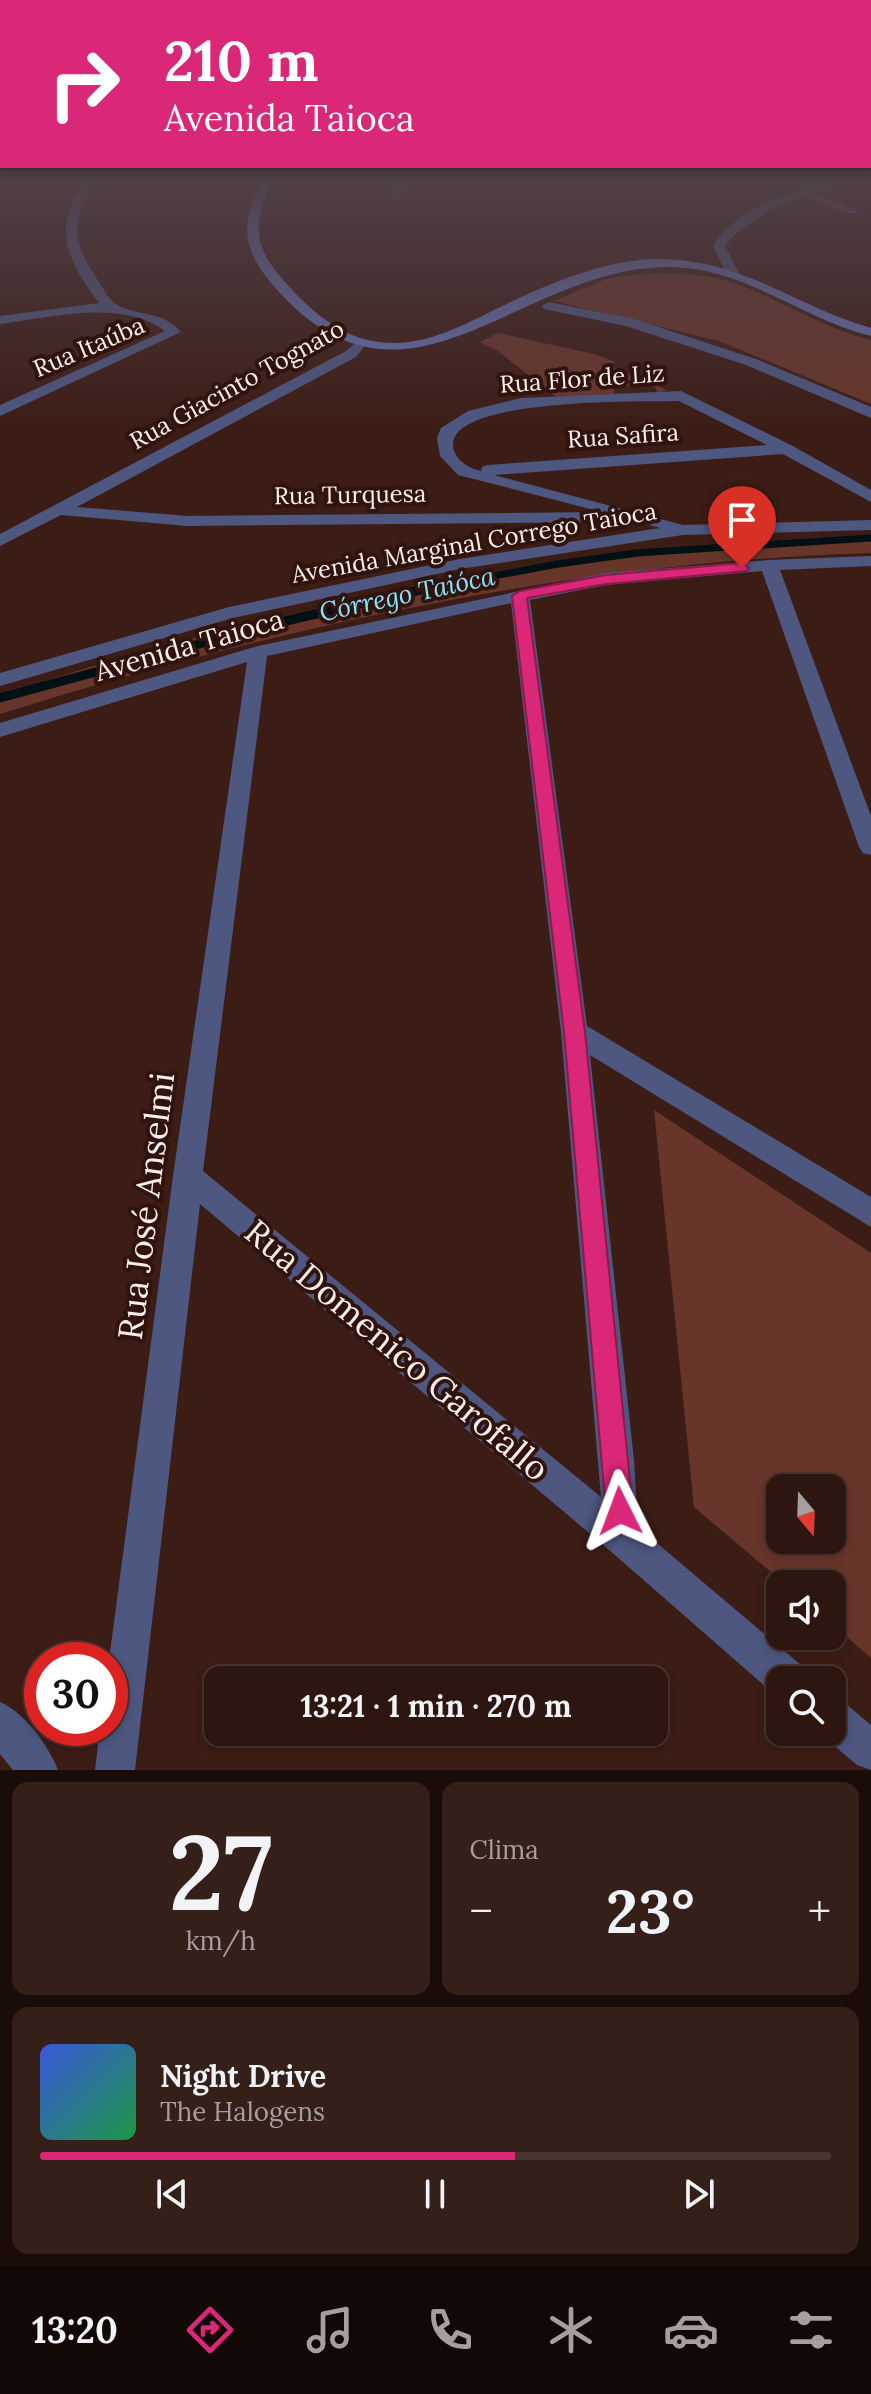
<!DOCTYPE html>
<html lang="pt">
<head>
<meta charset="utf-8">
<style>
	:root { --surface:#2d1610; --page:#351f19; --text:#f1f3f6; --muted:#a79f9f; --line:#483530; --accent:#db2777 }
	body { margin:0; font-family:Lora,serif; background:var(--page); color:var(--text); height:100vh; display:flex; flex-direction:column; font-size:30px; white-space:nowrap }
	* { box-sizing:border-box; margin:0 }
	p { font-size:26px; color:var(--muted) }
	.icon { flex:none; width:44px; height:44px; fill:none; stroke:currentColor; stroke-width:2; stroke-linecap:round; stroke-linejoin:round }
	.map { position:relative; height:1770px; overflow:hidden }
	.side { display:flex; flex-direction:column; gap:12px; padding:12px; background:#190c09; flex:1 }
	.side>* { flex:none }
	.hud { position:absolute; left:0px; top:0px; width:872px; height:168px; box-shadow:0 4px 12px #0003,0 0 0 2px var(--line); background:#db2777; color:#fff; overflow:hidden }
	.needle { width:52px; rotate:161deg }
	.tools { position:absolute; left:766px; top:1474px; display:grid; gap:16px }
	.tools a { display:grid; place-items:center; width:80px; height:80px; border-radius:16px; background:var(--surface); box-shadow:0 4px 12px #0003,0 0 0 2px var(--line); font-size:40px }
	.speed { position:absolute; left:24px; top:1642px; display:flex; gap:16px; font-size:40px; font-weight:700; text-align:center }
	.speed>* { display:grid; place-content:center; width:104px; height:104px; border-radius:50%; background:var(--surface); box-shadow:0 4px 12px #0003,0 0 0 2px var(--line); line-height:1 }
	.speed .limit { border:12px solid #d22; background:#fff; color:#111 }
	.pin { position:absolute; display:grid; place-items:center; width:68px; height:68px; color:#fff; margin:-82px -34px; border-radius:50% 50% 50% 0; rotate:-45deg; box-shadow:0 0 8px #0007 }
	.pin .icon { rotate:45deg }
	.me { position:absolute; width:88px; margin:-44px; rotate:357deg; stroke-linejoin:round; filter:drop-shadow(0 0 6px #0008) }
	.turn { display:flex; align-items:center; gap:28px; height:168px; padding:0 32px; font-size:36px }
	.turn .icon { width:104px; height:104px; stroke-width:2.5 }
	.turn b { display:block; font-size:56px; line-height:68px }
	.big { font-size:60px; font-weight:700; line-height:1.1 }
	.side .widget { flex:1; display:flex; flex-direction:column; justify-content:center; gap:12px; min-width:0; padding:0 28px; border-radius:16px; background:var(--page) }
	.side .dial { align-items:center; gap:0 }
	.dial b { font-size:104px; line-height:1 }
	.song { display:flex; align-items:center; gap:24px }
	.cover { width:96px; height:96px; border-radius:12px; background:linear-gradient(135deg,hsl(230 70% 55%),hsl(140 70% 35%)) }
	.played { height:8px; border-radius:4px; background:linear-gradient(90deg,var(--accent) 60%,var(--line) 60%) }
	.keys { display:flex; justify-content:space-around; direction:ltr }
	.heat { display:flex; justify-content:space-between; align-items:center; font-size:44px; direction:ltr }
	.side .tiles { flex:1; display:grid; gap:12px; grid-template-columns:1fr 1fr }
	.widget:last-child { grid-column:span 2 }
	.trip { position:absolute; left:204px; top:1666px; width:464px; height:80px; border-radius:16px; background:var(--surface); box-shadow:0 4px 12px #0003,0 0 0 2px var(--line); font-weight:700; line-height:80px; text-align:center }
	.tabs { display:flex; height:128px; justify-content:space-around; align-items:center; background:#120906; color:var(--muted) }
	.tabs .icon { width:56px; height:56px }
	.tabs .current { color:var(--accent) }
	.tabs b { font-size:36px; color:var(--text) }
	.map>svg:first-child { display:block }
	.green { fill:#68352a; fill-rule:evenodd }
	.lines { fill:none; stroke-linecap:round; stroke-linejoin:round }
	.stream-far1 { stroke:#001116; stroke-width:7 }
	.stream { stroke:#001116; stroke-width:9 }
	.street { fill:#4d5780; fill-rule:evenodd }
	.secondary { fill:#6371b2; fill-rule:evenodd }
	.route { fill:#db2777; stroke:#8e194d; stroke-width:2 }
	.labels { text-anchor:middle; stroke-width:8; stroke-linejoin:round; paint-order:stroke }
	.far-street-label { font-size:24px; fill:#fceeeb; stroke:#31130d }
	.far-water-label { font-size:26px; font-style:italic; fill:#84e4f8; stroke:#31130d }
	.street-label { font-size:28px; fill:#fceeeb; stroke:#31130d }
	.near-street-label { font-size:34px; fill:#fceeeb; stroke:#31130d }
</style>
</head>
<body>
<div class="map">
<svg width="871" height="1770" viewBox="0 0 871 1770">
	<rect width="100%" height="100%" fill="#3c1d16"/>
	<g class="green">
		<path d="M 656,273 C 681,274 706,274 731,282 C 778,298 822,328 871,340 L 871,404 L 719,341 L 554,301 L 609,278 Z"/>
		<path d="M 498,333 L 594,354 L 615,362 L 610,366 L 667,390 L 658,393 L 654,385 L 613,387 L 615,394 L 556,397 L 498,351 L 480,342 Z"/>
		<path d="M 871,538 L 871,553 C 574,562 283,626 0,714 L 0,697 C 107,658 215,632 326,608 C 507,570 686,546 871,538 Z"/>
		<path d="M 654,1110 L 871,1253 L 871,1658 L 832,1624 L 832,1584 L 785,1584 L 694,1507 ZM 832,1488 L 832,1540 L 780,1540 L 780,1488 Z"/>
	</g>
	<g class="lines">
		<path class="stream-far1" d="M 424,589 L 558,564 L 636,553 L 871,538"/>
		<path class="stream" d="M 0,698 L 277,623 L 433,587"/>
		<g class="street">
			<path d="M 84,179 L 95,179 C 71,222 71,241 99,282 C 105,291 109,301 119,306 C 140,316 165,312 181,332 L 0,416 L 0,405 L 165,331 C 122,298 50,318 0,324 L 0,316 L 99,303 C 65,256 53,233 84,179 Z"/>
			<path d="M 393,179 L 405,179 L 402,197 L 396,200 L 390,197 Z"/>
			<path d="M 835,179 L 851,179 L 814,194 L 857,209 L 857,213 C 839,215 822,198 804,198 C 785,198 734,230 725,246 L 739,273 L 728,276 L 713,246 C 736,206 794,193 835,179 Z"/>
			<path d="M 549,302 L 634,319 L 756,359 L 871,407 L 871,418 L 746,365 L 626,326 L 544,309 L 542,306 Z"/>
			<path d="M 360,339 L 367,343 L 356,357 L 77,507 L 188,516 L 602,512 L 458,475 L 440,456 L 437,438 L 441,428 L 468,411 L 521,398 L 681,391 L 791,445 L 871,490 L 871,502 L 783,454 L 494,475 L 683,525 L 871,520 L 871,530 L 683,535 L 460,569 L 233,618 L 0,686 L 0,673 L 229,607 L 460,559 L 660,528 L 617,516 L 615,521 L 609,522 L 188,526 L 61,515 L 0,546 L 0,534 L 346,351 ZM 679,401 L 767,445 L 488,465 L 482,467 L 481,471 C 472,469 461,464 456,455 C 425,396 648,402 679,401 Z"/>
			<path d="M 871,556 L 871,566 L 780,570 L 871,816 L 871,855 L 863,853 L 859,847 L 762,571 L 606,585 L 530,600 L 587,1026 L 871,1197 L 871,1227 L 590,1055 L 634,1460 L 638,1527 L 802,1666 L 807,1680 L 780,1680 L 780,1696 L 774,1694 L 608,1549 L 200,1204 L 135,1770 L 95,1770 L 100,1728 L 110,1728 L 109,1660 L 173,1176 L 247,662 L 0,737 L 0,723 L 258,646 L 606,573 L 769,560 ZM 511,603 L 561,1032 L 601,1497 L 203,1171 L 267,656 Z"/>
			<path d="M 832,1698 L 846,1704 L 871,1725 L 871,1770 L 857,1765 L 818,1732 L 832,1732 Z"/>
			<path d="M 0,1702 C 25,1713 48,1745 58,1770 L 13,1770 L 0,1754 Z"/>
		</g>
		<path class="secondary" d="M 263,179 L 274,179 C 252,223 252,246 286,283 C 306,306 334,331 364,339 C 420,355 471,320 519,298 C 561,279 606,261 653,259 C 741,257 792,305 871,328 L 871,336 C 802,319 745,268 672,267 C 518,264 406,442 272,284 C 240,246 241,222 263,179 Z"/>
	</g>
	<linearGradient id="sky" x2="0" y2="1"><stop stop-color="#21100c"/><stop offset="0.42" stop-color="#504047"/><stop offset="1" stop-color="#504047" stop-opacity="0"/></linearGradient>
	<rect width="871" height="427" fill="url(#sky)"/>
	<path class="route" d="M 742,563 L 749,568 L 747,571 L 606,584 L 527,598 L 585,1032 L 633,1511 L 629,1520 L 620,1524 L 610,1520 L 606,1511 L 564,1032 L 512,596 L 520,591 L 606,575 Z"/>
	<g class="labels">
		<g class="far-street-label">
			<text transform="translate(89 347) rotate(-23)" y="8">Rua Itaúba</text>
			<text transform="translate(582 379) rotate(-4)" y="8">Rua Flor de Liz</text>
			<text transform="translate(237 385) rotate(-29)" y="8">Rua Giacinto Tognato</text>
			<text transform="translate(623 436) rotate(-4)" y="8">Rua Safira</text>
			<text transform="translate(350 495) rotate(-1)" y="8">Rua Turquesa</text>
			<text transform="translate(474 543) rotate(-10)" y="8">Avenida Marginal Corrego Taioca</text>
		</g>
		<g class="far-water-label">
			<text transform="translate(407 594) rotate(-12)" y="9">Córrego Taióca</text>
		</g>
		<g class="street-label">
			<text transform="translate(189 645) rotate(-16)" y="10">Avenida Taioca</text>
		</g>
		<g class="near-street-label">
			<text transform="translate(146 1206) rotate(-83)" y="12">Rua José Anselmi</text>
			<text transform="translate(397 1350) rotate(40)" y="12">Rua Domenico Garofallo</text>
		</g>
	</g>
</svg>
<div class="tools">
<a><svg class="needle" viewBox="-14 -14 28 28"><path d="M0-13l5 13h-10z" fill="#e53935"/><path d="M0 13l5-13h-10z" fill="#a79f9f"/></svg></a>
<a><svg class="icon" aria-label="sound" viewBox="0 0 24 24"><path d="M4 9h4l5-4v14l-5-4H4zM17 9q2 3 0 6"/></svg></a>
<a><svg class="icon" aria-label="search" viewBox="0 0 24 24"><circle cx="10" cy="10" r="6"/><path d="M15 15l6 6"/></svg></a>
</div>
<div class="speed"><div class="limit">30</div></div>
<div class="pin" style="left:742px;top:568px;background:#d93025"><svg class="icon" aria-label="arrive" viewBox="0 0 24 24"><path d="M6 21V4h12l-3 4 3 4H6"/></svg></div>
<svg class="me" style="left:620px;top:1511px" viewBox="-20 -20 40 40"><path d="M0-17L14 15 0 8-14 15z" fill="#db2777" stroke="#fff" stroke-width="4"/></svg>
<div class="trip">13:21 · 1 min · 270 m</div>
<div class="hud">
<div class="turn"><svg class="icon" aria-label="right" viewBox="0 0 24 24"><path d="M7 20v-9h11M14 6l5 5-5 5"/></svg><div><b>210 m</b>Avenida Taioca</div></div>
</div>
</div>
<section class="side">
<div class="tiles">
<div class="widget dial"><b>27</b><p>km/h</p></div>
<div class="widget"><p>Clima</p>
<div class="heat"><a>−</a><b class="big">23°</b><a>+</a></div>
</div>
<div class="widget">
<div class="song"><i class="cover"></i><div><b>Night Drive</b><p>The Halogens</p></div></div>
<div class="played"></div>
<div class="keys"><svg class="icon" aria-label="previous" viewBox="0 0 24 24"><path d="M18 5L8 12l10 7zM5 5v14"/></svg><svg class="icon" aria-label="pause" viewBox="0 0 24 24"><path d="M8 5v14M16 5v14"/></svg><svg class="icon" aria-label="next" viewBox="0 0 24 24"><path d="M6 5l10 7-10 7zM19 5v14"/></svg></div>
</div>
</div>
</section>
<nav class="tabs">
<b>13:20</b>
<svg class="icon current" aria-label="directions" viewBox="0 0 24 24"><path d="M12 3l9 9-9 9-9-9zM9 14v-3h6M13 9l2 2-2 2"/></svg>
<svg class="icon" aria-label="music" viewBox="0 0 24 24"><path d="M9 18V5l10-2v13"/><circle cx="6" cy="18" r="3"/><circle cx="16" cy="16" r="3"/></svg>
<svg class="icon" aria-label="phone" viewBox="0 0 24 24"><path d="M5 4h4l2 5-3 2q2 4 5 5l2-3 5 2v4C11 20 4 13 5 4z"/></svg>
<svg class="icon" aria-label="climate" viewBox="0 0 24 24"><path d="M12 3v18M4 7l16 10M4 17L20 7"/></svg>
<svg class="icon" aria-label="car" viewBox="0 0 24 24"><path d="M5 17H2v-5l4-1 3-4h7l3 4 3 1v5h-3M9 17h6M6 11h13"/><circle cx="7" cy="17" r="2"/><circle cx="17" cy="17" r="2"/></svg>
<svg class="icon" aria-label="filters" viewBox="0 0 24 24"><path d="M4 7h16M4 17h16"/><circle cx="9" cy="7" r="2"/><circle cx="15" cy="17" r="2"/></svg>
</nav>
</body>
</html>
